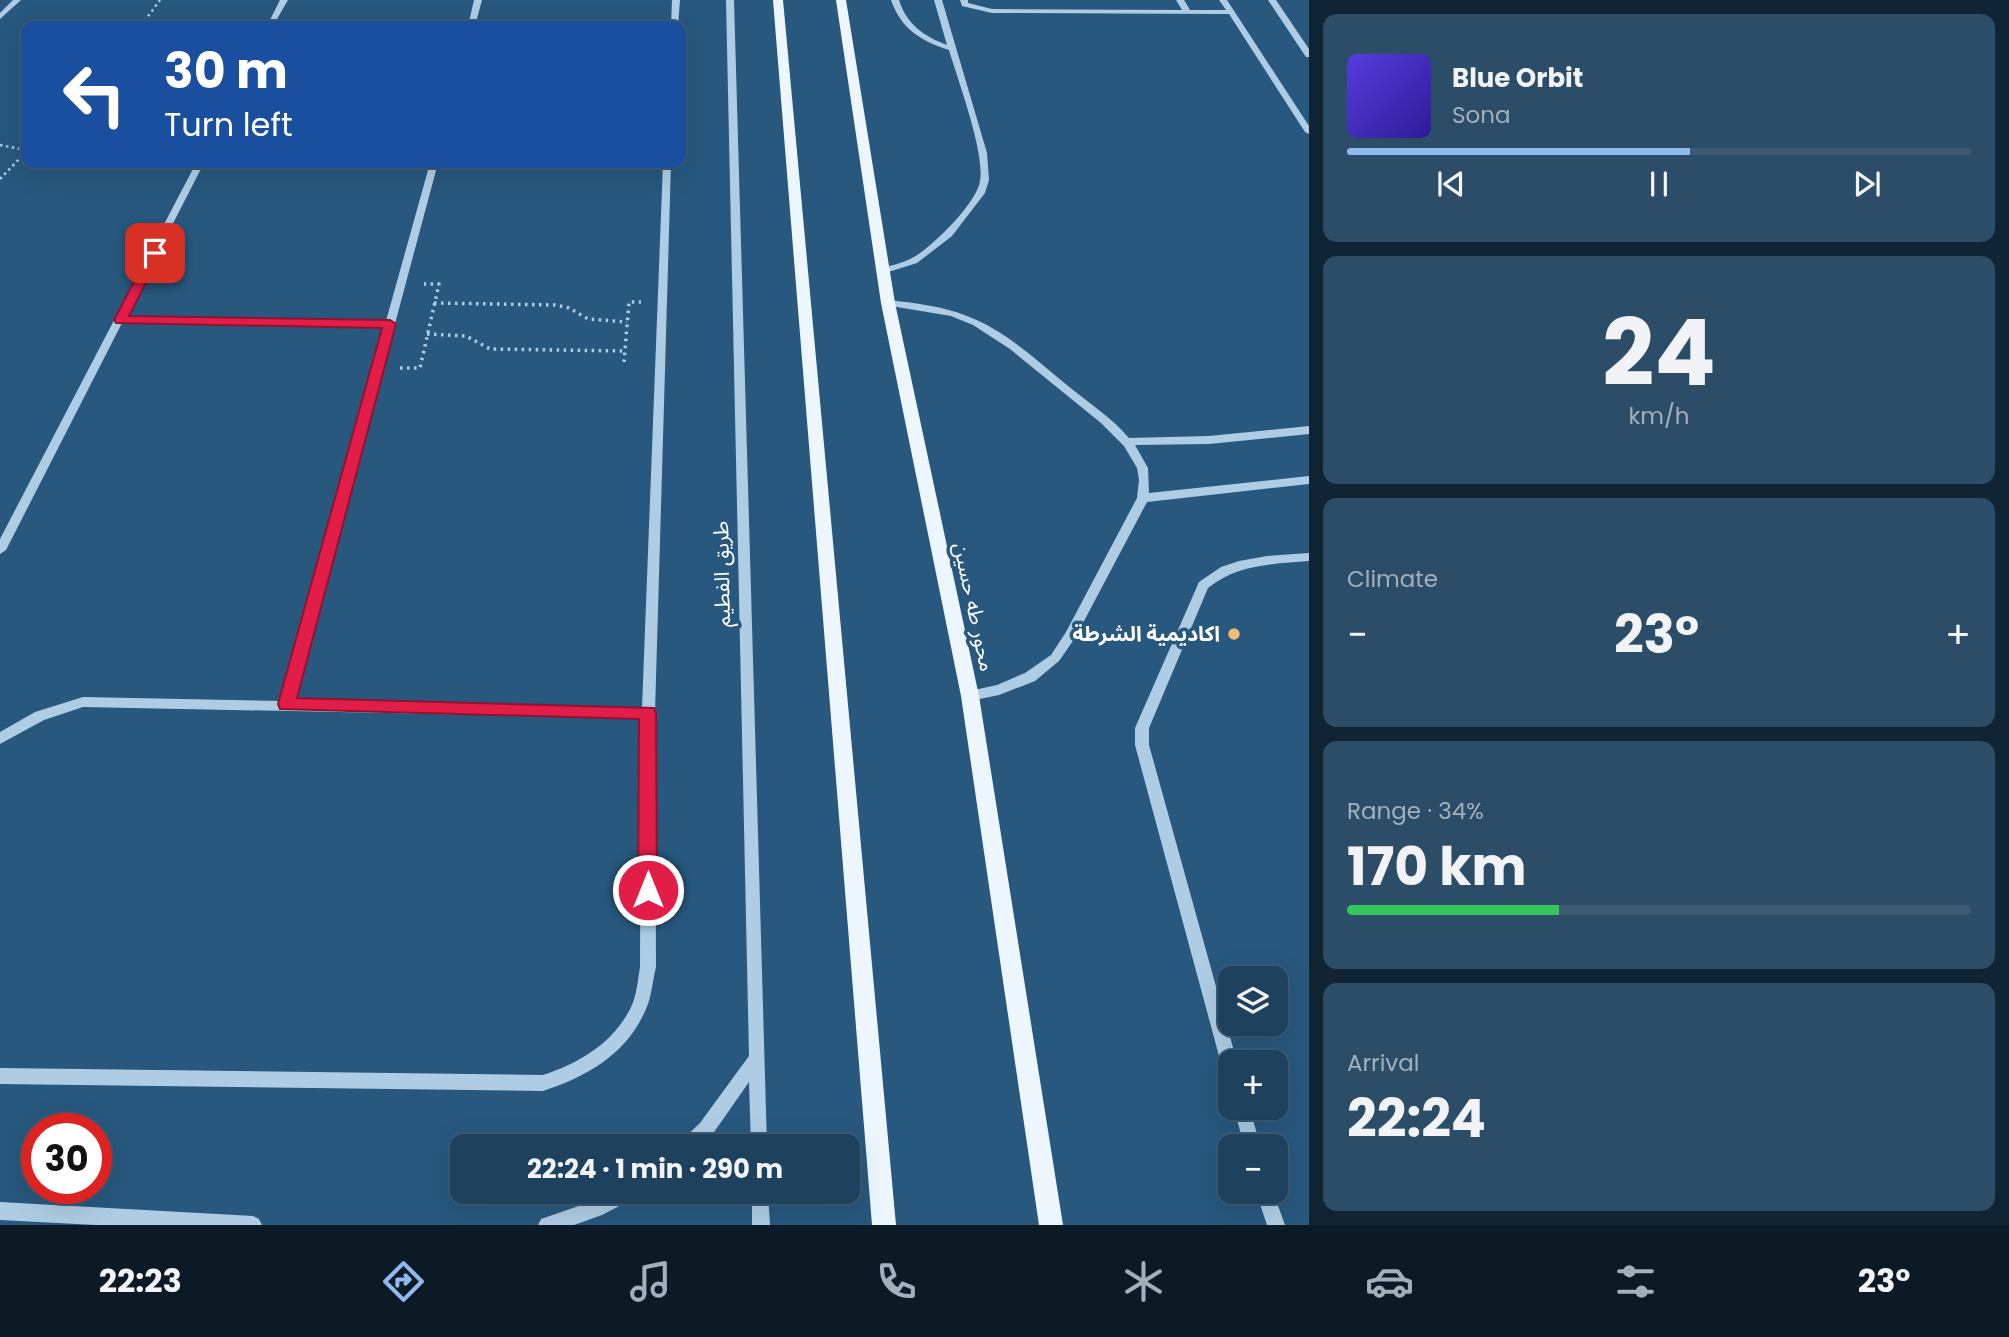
<!DOCTYPE html>
<html lang="en">
<head>
<meta charset="utf-8">
<style>
	:root { --surface:#1e425e; --page:#2b4d67; --text:#f1f3f6; --muted:#a1b0bc; --line:#3c5b73; --accent:#90b9f0 }
	body { margin:0; font-family:Poppins,"Noto Sans Arabic",sans-serif; background:var(--page); color:var(--text); height:100vh; display:flex; flex-direction:column; font-size:26px; white-space:nowrap }
	* { box-sizing:border-box; margin:0 }
	p { font-size:23px; color:var(--muted) }
	.icon { flex:none; width:38px; height:38px; fill:none; stroke:currentColor; stroke-width:2; stroke-linecap:round; stroke-linejoin:round }
	.map { position:relative; flex:1; overflow:hidden }
	.panel { display:flex; flex-direction:column; gap:14px; padding:14px; background:#102434; width:700px }
	.panel>* { flex:none }
	.hud { position:absolute; left:21px; top:21px; width:665px; height:147px; border-radius:14px; box-shadow:0 7px 28px #0002,0 0 0 2px var(--line); background:#1a4fa0; color:#fff; overflow:hidden }
	.tools { position:absolute; left:1218px; top:966px; display:grid; gap:14px }
	.tools a { display:grid; place-items:center; width:70px; height:70px; border-radius:14px; background:var(--surface); box-shadow:0 7px 28px #0002,0 0 0 2px var(--line); font-size:35px }
	.speed { position:absolute; left:21px; top:1113px; display:flex; gap:14px; font-size:35px; font-weight:700; text-align:center }
	.speed>* { display:grid; place-content:center; width:91px; height:91px; border-radius:50%; background:var(--surface); box-shadow:0 7px 28px #0002,0 0 0 2px var(--line); line-height:1 }
	.speed .limit { border:10px solid #d22; background:#fff; color:#111 }
	.pin { position:absolute; display:grid; place-items:center; width:60px; height:60px; color:#fff; margin:-30px; border-radius:14px; box-shadow:0 4px 10px #0006 }
	.me { position:absolute; width:77px; margin:-38px; rotate:0deg; stroke-linejoin:round; filter:drop-shadow(0 0 5px #0008) }
	.turn { display:flex; align-items:center; gap:24px; height:147px; padding:0 28px; font-size:32px }
	.turn .icon { width:91px; height:91px; stroke-width:2.5 }
	.turn b { display:block; font-size:49px; line-height:60px }
	.big { font-size:52px; font-weight:700; line-height:1.1 }
	.panel .tile { flex:1; display:flex; flex-direction:column; justify-content:center; gap:10px; min-width:0; padding:0 24px; border-radius:14px; background:var(--page) }
	.panel .dial { align-items:center; gap:0 }
	.dial b { font-size:91px; line-height:1 }
	.song { display:flex; align-items:center; gap:21px }
	.cover { width:84px; height:84px; border-radius:10px; background:linear-gradient(135deg,hsl(250 70% 55%),hsl(250 70% 35%)) }
	.played { height:7px; border-radius:4px; background:linear-gradient(90deg,var(--accent) 55%,var(--line) 55%) }
	.keys { display:flex; justify-content:space-around; direction:ltr }
	.heat { display:flex; justify-content:space-between; align-items:center; font-size:38px; direction:ltr }
	.charge { height:10px; border-radius:5px; background:linear-gradient(90deg,#34c759 34%,var(--line) 0) }
	.trip { position:absolute; left:450px; top:1134px; width:410px; height:70px; border-radius:14px; background:var(--surface); box-shadow:0 7px 28px #0002,0 0 0 2px var(--line); font-weight:700; line-height:70px; text-align:center }
	.dock { display:flex; height:112px; justify-content:space-around; align-items:center; background:#0c1a26; color:var(--muted) }
	.dock .icon { width:49px; height:49px }
	.dock .selected { color:var(--accent) }
	.dock b { font-size:32px; color:var(--text) }
	main { display:flex; flex:1; min-height:0 }
	.map>svg:first-child { display:block }
	.lines { fill:none; stroke-linecap:round; stroke-linejoin:round }
	.path-far1 { stroke:#aecde4; stroke-width:2.5; stroke-dasharray:2.5 3.5; stroke-linecap:butt }
	.path { stroke:#aecde4; stroke-width:3.5; stroke-dasharray:2.5 4.5; stroke-linecap:butt }
	.minor { fill:#aecde4; fill-rule:evenodd }
	.major { fill:#eef6fd; fill-rule:evenodd }
	.route { fill:#e11d48; stroke:#92132f; stroke-width:2 }
	.poi-dot { fill:#ecbb75; stroke:#28587e; stroke-width:2.5 }
	.labels { text-anchor:middle; stroke-width:7; stroke-linejoin:round; paint-order:stroke }
	.street-label { font-size:21px; fill:#fff; stroke:#28587e }
	.poi-label { font-size:21px; font-weight:bold; fill:#fff; stroke:#28587e; text-anchor:end }
</style>
</head>
<body>
<main>
<div class="map">
<svg width="1309" height="1225" viewBox="0 0 1309 1225">
	<rect width="100%" height="100%" fill="#28587e"/>
	<g class="lines">
		<g class="path-far1">
			<path d="M 141,26 L 160,0"/>
			<path d="M 0,145 L 26,150"/>
			<path d="M 0,179 L 26,152"/>
		</g>
		<g class="path">
			<path d="M 434,303 L 555,305 L 569,308 L 588,319 L 627,322"/>
			<path d="M 427,334 L 466,336 L 490,349 L 625,351"/>
			<path d="M 624,362 L 629,302 L 641,302"/>
			<path d="M 400,368 L 420,368 L 439,284 L 424,284"/>
		</g>
		<g class="minor">
			<path d="M 13,0 L 21,0 L 0,19 L 0,13 Z"/>
			<path d="M 280,0 L 288,0 L 273,26 L 267,26 Z"/>
			<path d="M 474,0 L 482,0 L 475,26 L 468,26 Z"/>
			<path d="M 672,0 L 680,0 L 678,26 L 671,26 Z"/>
			<path d="M 726,0 L 734,0 L 767,1146 L 751,1146 L 749,1082 L 712,1135 L 700,1146 L 680,1146 L 682,1140 L 700,1123 L 749,1056 Z"/>
			<path d="M 891,0 L 899,0 C 907,25 924,36 947,45 L 934,0 L 942,0 L 987,153 L 989,180 L 985,193 L 952,236 L 917,263 L 882,274 L 877,271 L 879,269 C 889,266 900,264 910,259 C 930,250 977,203 980,181 C 985,152 958,81 949,50 C 921,41 901,29 891,0 Z"/>
			<path d="M 960,0 L 968,0 L 968,3 L 992,9 L 1182,10 L 1176,0 L 1184,0 L 1190,10 L 1226,10 L 1219,0 L 1227,0 L 1309,126 L 1309,134 L 1305,132 L 1229,14 L 992,13 L 962,6 Z"/>
			<path d="M 1268,0 L 1276,0 L 1309,49 L 1309,57 L 1306,57 Z"/>
			<path d="M 196,163 L 204,163 L 125,317 L 386,321 L 430,163 L 438,163 L 294,701 L 642,708 L 663,163 L 671,163 L 655,713 L 656,967 C 653,979 652,992 648,1004 C 630,1052 589,1076 543,1091 L 0,1084 L 0,1068 L 543,1075 C 580,1063 615,1042 632,1005 C 637,993 638,979 640,967 L 641,718 L 83,707 L 44,720 L 0,744 L 0,732 L 35,712 L 83,697 L 281,701 L 385,327 L 122,323 L 6,550 L 0,554 L 0,539 Z"/>
			<path d="M 888,300 C 915,303 942,306 967,316 C 1005,330 1037,361 1068,386 C 1089,403 1112,418 1129,438 L 1209,436 L 1309,426 L 1309,434 L 1209,444 L 1135,445 L 1148,468 L 1149,493 L 1309,476 L 1309,484 L 1147,502 L 1075,638 L 1059,661 L 1035,681 L 999,695 L 970,701 L 965,700 L 964,696 L 965,692 L 997,685 L 1025,673 L 1051,655 L 1066,632 L 1137,498 L 1139,480 L 1137,468 L 1124,446 L 1101,423 L 1010,349 L 973,325 L 951,316 L 885,305 L 885,301 Z"/>
			<path d="M 1309,553 L 1309,561 C 1273,564 1237,564 1208,588 L 1149,728 L 1149,745 L 1237,1062 L 1230,1062 L 1230,1075 L 1224,1073 L 1222,1067 L 1135,745 L 1135,728 L 1199,582 L 1221,567 L 1239,561 L 1267,556 Z"/>
			<path d="M 1234,1108 L 1250,1108 L 1260,1146 L 1244,1146 Z"/>
			<path d="M 612,1192 L 638,1192 L 635,1198 L 602,1215 L 574,1225 L 538,1225 L 541,1219 L 593,1201 Z"/>
			<path d="M 752,1192 L 768,1192 L 770,1225 L 752,1225 Z"/>
			<path d="M 1256,1192 L 1273,1192 L 1285,1225 L 1267,1225 Z"/>
			<path d="M 0,1202 L 253,1216 L 259,1219 L 262,1225 L 96,1225 L 0,1220 Z"/>
		</g>
		<g class="major">
			<path d="M 773,0 L 783,0 L 896,1225 L 872,1225 Z"/>
			<path d="M 836,0 L 846,0 L 895,303 L 979,696 L 1063,1225 L 1039,1225 L 961,696 L 881,303 Z"/>
		</g>
	</g>
	<path class="route" d="M 155,249 L 161,253 L 129,316 L 390,320 L 396,324 L 297,698 L 654,708 L 656,713 L 657,890 L 655,896 L 648,899 L 641,896 L 638,890 L 639,719 L 280,709 L 278,704 L 382,328 L 116,323 L 114,320 L 149,253 Z"/>
	<circle class="poi-dot" cx="1234" cy="634" r="7"/>
	<g class="labels">
		<g class="street-label">
			<text transform="translate(722 574) rotate(-91)" y="7">طريق الفطيم</text>
			<text transform="translate(974 607) rotate(78)" y="7">محور طه حسين</text>
		</g>
		<g class="poi-label">
			<text x="1220" y="641">اكاديمية الشرطة</text>
		</g>
	</g>
</svg>
<div class="tools">
<a><svg class="icon" aria-label="layers" viewBox="0 0 24 24"><path d="M12 4l9 5-9 5-9-5zM3 14l9 5 9-5"/></svg></a>
<a>+</a>
<a>−</a>
</div>
<div class="speed"><div class="limit">30</div></div>
<div class="pin" style="left:155px;top:253px;background:#d93025"><svg class="icon" aria-label="arrive" viewBox="0 0 24 24"><path d="M6 21V4h12l-3 4 3 4H6"/></svg></div>
<svg class="me" style="left:648px;top:890px" viewBox="-20 -20 40 40"><circle r="17" fill="#e11d48" stroke="#fff" stroke-width="3"/><path d="M0-11L8 9 0 5-8 9z" fill="#fff"/></svg>
<div class="trip">22:24 · 1 min · 290 m</div>
<div class="hud">
<div class="turn"><svg class="icon" aria-label="left" viewBox="0 0 24 24"><path d="M17 20v-9H6M10 6l-5 5 5 5"/></svg><div><b>30 m</b>Turn left</div></div>
</div>
</div>
<section class="panel">
<div class="tile">
<div class="song"><i class="cover"></i><div><b>Blue Orbit</b><p>Sona</p></div></div>
<div class="played"></div>
<div class="keys"><svg class="icon" aria-label="previous" viewBox="0 0 24 24"><path d="M18 5L8 12l10 7zM5 5v14"/></svg><svg class="icon" aria-label="pause" viewBox="0 0 24 24"><path d="M8 5v14M16 5v14"/></svg><svg class="icon" aria-label="next" viewBox="0 0 24 24"><path d="M6 5l10 7-10 7zM19 5v14"/></svg></div>
</div>
<div class="tile dial"><b>24</b><p>km/h</p></div>
<div class="tile"><p>Climate</p>
<div class="heat"><a>−</a><b class="big">23°</b><a>+</a></div>
</div>
<div class="tile"><p>Range · 34%</p><b class="big">170 km</b><div class="charge"></div></div>
<div class="tile"><p>Arrival</p><b class="big">22:24</b></div>
</section>
</main>
<nav class="dock">
<b>22:23</b>
<svg class="icon selected" aria-label="directions" viewBox="0 0 24 24"><path d="M12 3l9 9-9 9-9-9zM9 14v-3h6M13 9l2 2-2 2"/></svg>
<svg class="icon" aria-label="music" viewBox="0 0 24 24"><path d="M9 18V5l10-2v13"/><circle cx="6" cy="18" r="3"/><circle cx="16" cy="16" r="3"/></svg>
<svg class="icon" aria-label="phone" viewBox="0 0 24 24"><path d="M5 4h4l2 5-3 2q2 4 5 5l2-3 5 2v4C11 20 4 13 5 4z"/></svg>
<svg class="icon" aria-label="climate" viewBox="0 0 24 24"><path d="M12 3v18M4 7l16 10M4 17L20 7"/></svg>
<svg class="icon" aria-label="car" viewBox="0 0 24 24"><path d="M5 17H2v-5l4-1 3-4h7l3 4 3 1v5h-3M9 17h6M6 11h13"/><circle cx="7" cy="17" r="2"/><circle cx="17" cy="17" r="2"/></svg>
<svg class="icon" aria-label="filters" viewBox="0 0 24 24"><path d="M4 7h16M4 17h16"/><circle cx="9" cy="7" r="2"/><circle cx="15" cy="17" r="2"/></svg>
<b>23°</b>
</nav>
</body>
</html>
